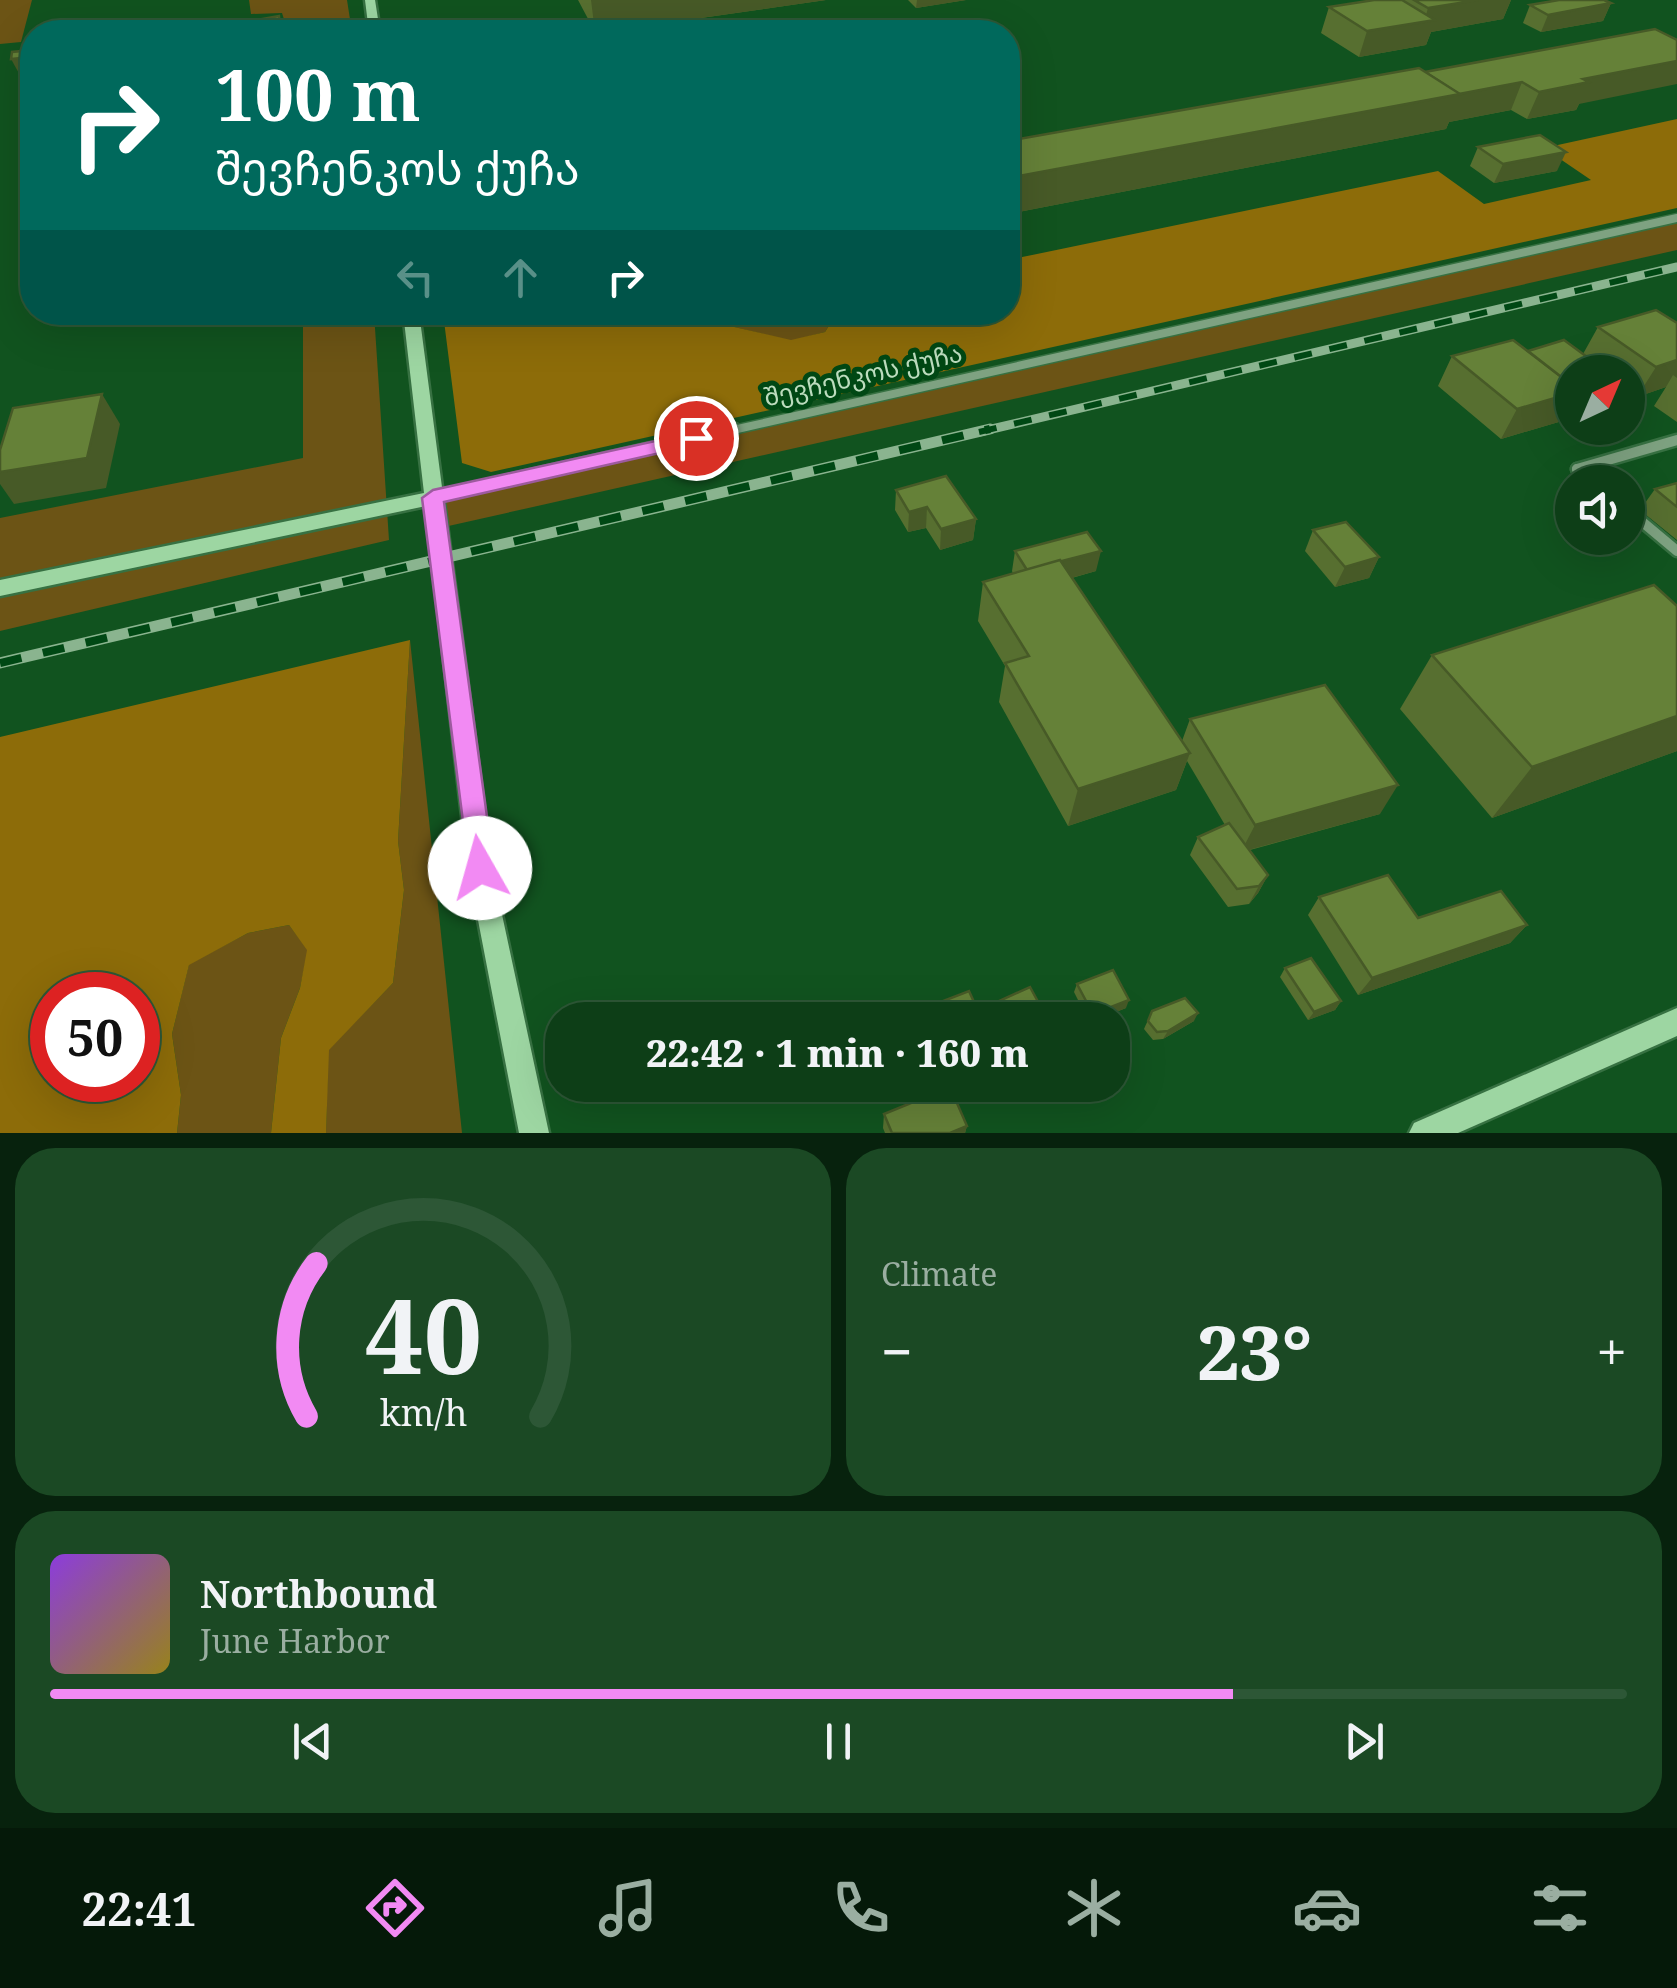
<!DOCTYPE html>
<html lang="en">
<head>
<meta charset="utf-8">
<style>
	:root { --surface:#0d3e17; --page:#1b4924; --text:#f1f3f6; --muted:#9aaea1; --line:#2d5736; --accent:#f28af3 }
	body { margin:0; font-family:"Noto Serif","Noto Sans Georgian",serif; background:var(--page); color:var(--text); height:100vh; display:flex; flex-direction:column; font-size:38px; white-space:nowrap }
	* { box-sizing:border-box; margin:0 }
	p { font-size:32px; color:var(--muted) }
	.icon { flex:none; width:55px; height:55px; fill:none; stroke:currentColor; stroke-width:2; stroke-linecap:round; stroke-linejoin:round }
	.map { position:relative; height:1133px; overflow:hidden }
	.sheet { display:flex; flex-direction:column; gap:15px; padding:15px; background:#07220d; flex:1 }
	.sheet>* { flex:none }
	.top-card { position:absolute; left:20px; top:20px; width:1000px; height:305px; border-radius:40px; box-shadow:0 10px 40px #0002,0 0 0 2px var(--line); background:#00695c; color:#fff; overflow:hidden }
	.needle { width:65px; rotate:44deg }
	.tools { position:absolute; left:1555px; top:355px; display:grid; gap:20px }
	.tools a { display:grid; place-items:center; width:90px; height:90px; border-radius:50%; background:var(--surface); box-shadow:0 10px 40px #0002,0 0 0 2px var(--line); font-size:50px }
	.speed { position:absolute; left:30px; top:972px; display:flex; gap:20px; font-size:50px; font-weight:700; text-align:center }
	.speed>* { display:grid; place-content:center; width:130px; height:130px; border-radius:50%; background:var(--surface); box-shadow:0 10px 40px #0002,0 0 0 2px var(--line); line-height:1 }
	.speed .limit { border:15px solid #d22; background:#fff; color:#111 }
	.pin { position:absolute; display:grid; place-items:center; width:85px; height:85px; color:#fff; margin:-42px; border:5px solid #fff; border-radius:50%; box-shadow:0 2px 10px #0007 }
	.me { position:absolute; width:110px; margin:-55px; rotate:353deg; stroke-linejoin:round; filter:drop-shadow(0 0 8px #0008) }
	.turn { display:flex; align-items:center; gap:35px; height:210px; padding:0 30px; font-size:45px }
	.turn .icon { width:130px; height:130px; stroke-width:2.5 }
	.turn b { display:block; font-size:70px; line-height:85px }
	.lanes { display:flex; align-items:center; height:95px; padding:0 30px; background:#0003; justify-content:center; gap:50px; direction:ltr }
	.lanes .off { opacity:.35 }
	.big { font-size:75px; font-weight:800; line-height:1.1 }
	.sheet .tile { flex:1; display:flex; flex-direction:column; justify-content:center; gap:15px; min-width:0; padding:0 35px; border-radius:40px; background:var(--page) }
	.sheet .dial { align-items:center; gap:0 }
	.dial svg { height:260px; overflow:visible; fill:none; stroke:var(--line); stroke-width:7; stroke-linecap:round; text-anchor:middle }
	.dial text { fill:var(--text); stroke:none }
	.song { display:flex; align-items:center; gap:30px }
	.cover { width:120px; height:120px; border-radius:15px; background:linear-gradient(135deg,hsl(270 70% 55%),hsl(50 70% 35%)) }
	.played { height:10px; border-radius:5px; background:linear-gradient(90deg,var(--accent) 75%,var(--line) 75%) }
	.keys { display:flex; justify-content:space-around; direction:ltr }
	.heat { display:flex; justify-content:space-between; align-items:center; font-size:55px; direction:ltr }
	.sheet .tiles { flex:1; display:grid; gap:15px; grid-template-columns:1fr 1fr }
	.tile:last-child { grid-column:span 2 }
	.trip { position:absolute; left:545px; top:1002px; width:585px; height:100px; border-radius:40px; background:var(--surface); box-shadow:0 10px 40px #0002,0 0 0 2px var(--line); font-weight:800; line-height:100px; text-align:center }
	.tabs { display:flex; height:160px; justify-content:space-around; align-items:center; background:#051909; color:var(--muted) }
	.tabs .icon { width:70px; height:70px }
	.tabs .current { color:var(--accent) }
	.tabs b { font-size:45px; color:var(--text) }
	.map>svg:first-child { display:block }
	.green { fill:#6c5415 }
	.forest { fill:#8d6c09; fill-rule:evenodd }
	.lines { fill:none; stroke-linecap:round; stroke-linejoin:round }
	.street-far1-casing { stroke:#377142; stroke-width:11 }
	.street-casing { stroke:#377142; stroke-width:15 }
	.secondary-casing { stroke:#377142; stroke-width:5 }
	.street-far1 { stroke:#7ea281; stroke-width:8 }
	.street { stroke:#7ea281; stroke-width:10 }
	.secondary { fill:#9dd6a2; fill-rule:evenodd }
	.rail-far1-casing { stroke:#8ab48f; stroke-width:9 }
	.rail-casing { stroke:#8ab48f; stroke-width:11 }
	.rail-far1 { stroke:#004814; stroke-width:6; stroke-dasharray:18; stroke-linecap:butt }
	.rail { stroke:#004814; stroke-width:8; stroke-dasharray:22; stroke-linecap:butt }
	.wall { fill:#576f30 }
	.shaded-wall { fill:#475a27 }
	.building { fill:#658138; stroke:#475a27; stroke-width:2.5 }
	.route { fill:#f28af3; stroke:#9d5a9e; stroke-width:2.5 }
	.labels { text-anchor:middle; stroke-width:10; stroke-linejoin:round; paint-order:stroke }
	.street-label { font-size:25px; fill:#bcdcbe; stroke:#004814 }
</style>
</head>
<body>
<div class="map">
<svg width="1677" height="1133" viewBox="0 0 1677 1133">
	<rect width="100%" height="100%" fill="#11531f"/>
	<g class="green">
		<path d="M 0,0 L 32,0 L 21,42 L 0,44 Z"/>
		<path d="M 249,0 L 347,0 L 352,32 L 288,32 L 282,13 L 251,14 Z"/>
		<path d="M 1677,218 L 1677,250 L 435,529 L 433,498 Z"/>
		<path d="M 303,313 L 374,313 L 389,540 L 0,631 L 0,518 L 303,458 Z"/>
		<path d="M 727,313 L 837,313 L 825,332 L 791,341 L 730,326 Z"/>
		<path d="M 410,640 L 462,1133 L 326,1133 L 328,1050 L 393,983 L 404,890 L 398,841 Z"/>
		<path d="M 289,925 L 308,950 L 300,988 L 281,1038 L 271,1133 L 177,1133 L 181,1095 L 172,1034 L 189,964 L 248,933 Z"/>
	</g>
	<g class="forest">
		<path d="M 1677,119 L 1677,208 L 491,472 L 462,463 L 443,313 L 727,313 L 730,326 L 791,340 L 825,332 L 837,313 L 1008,312 L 1008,260 L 1438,171 L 1484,204 L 1591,180 L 1544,148 Z"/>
		<path d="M 410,640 L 398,841 L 404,890 L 393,983 L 329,1050 L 326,1133 L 271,1133 L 281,1038 L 300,988 L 307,950 L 289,925 L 248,933 L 189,965 L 172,1034 L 181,1095 L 177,1133 L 0,1133 L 0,737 ZM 52,995 L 138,995 L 138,1080 L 52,1080 Z"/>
	</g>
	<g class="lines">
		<g class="street-far1-casing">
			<path id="street-far1" d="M 724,432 L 1677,218"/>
		</g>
		<g class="street-casing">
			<g id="street">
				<path d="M 1577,469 L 1677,440"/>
				<path d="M 1577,469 L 1594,482"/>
				<path d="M 434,497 L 735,429"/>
				<path d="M 1628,510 L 1677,551"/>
			</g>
		</g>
		<g class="secondary-casing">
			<g id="secondary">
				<path d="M 365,0 L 375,0 L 380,32 L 369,32 Z"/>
				<path d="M 403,312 L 419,312 L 492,868 L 549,1133 L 519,1133 L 468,868 L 426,506 L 0,596 L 0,580 L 424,493 Z"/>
				<path d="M 1677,1008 L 1677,1036 L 1458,1133 L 1409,1133 L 1414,1123 Z"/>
			</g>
		</g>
		<use href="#street-far1" class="street-far1"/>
		<use href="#street" class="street"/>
		<use href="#secondary" class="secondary"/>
		<g class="rail-far1-casing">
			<path id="rail-far1" d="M 979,432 L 1677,267"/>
		</g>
		<g class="rail-casing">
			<path id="rail" d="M 0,663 L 990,429"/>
		</g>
		<use href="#rail-far1" class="rail-far1"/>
		<use href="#rail" class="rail"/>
	</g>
	<g class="wall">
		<path d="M 578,0 L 826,0 L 603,32 L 595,32 Z"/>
		<path d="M 908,0 L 966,0 L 916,8 Z"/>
		<path d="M 1374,0 L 1511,0 L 1503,19 L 1431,32 L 1426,45 L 1359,57 L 1321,33 L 1329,7 Z"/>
		<path d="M 1611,3 L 1603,21 L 1541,32 L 1523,23 L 1530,5 Z"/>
		<path d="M 1655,29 L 1579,104 L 1576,110 L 1527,119 L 1511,110 L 1449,122 L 1446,129 L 1008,214 L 1008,141 L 1425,72 Z"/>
		<path d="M 1478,147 L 1557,171 L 1494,183 L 1470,166 Z"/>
		<path d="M 1677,323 L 1677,422 L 1654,406 L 1666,387 L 1637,397 L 1628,390 L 1628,372 L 1602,372 L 1600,371 L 1599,372 L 1572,372 L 1572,404 L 1562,421 L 1501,439 L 1438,386 L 1452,356 L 1527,351 L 1583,354 L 1598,327 Z"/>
		<path d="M 1677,483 L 1677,540 L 1640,510 L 1655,489 Z"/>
		<path d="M 896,490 L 976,519 L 973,540 L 940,550 L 926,528 L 908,532 L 895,510 Z"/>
		<path d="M 1313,530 L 1379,557 L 1369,578 L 1335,587 L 1305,551 Z"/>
		<path d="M 1015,551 L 1096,571 L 1072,578 L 1182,741 L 1190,719 L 1380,814 L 1250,850 L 1268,875 L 1258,893 L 1249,904 L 1228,907 L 1190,855 L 1198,837 L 1225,825 L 1187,761 L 1176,790 L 1068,826 L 999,702 L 1005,666 L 978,621 L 983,582 L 1013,574 L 1012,571 Z"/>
		<path d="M 1677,606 L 1677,751 L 1492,818 L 1400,709 L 1432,655 Z"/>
		<path d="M 1319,897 L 1418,918 L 1527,925 L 1510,943 L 1358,995 L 1308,915 Z"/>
		<path d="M 1285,968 L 1341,1001 L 1335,1010 L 1308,1020 L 1280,977 Z"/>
		<path d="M 1077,984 L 1126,1008 L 1096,1020 L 1088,1020 L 1074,992 Z"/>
		<path d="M 999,1001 L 1048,1020 L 1003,1020 L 997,1009 Z"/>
		<path d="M 1152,1011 L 1194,1021 L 1163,1039 L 1153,1040 L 1144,1029 Z"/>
		<path d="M 884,1114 L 967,1126 L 965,1133 L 885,1133 L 883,1128 Z"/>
	</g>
	<g class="shaded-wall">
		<path d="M 591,0 L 826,0 L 603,32 L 595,32 Z"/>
		<path d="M 917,0 L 966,0 L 916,8 Z"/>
		<path d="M 1478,0 L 1511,0 L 1503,19 L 1431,32 L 1426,45 L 1359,57 L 1367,31 L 1424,22 L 1428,8 Z"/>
		<path d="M 1611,3 L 1603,21 L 1541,32 L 1548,15 Z"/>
		<path d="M 279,16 L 285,32 L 243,32 Z"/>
		<path d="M 32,57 L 32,76 L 21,77 L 11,59 Z"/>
		<path d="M 1677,61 L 1677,84 L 1579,104 L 1576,110 L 1527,119 L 1539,92 L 1583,79 Z"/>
		<path d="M 1522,82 L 1511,110 L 1449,122 L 1446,129 L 1008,214 L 1008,178 Z"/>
		<path d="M 1566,152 L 1557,171 L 1494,183 L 1503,164 Z"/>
		<path d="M 1677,360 L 1677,378 L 1673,375 L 1666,387 L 1637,397 L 1656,367 Z"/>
		<path d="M 1572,376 L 1572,404 L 1562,421 L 1501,439 L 1517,409 L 1551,383 Z"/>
		<path d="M 102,394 L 120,424 L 106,488 L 14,504 L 0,484 L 0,472 Z"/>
		<path d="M 927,507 L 926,528 L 908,532 L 909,512 Z"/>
		<path d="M 976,519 L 973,540 L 940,550 L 941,529 Z"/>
		<path d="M 1101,551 L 1096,571 L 1024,591 L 1027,570 Z"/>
		<path d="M 1379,557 L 1369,578 L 1335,587 L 1345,567 Z"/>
		<path d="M 1677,716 L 1677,751 L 1492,818 L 1532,767 Z"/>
		<path d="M 1190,753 L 1176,790 L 1068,826 L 1078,789 Z"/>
		<path d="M 1398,785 L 1380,814 L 1241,852 L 1255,825 Z"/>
		<path d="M 1268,875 L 1258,893 L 1249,904 L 1259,886 Z"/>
		<path d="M 1527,925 L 1510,943 L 1358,995 L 1372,978 Z"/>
		<path d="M 1129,1000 L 1126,1008 L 1096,1020 L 1091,1020 L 1093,1014 Z"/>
		<path d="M 1341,1001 L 1335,1010 L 1308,1020 L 1314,1012 Z"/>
		<path d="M 978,1011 L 976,1020 L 958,1020 Z"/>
		<path d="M 1198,1013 L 1194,1021 L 1163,1039 L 1168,1031 Z"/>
		<path d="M 967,1126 L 965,1133 L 950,1133 Z"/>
	</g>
	<g class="building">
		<path d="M 1374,0 L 1402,0 L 1435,20 L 1367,31 L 1329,7 Z"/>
		<path d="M 1414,0 L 1478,0 L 1428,8 Z"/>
		<path d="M 1559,0 L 1604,0 L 1611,3 L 1548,15 L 1530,5 Z"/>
		<path d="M 279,16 L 280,28 L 243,32 L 192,32 Z"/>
		<path d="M 1655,29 L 1677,40 L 1677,61 L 1583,79 L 1589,82 L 1539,92 L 1522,82 L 1459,94 L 1425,72 Z"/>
		<path d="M 32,50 L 32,57 L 11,59 L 12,52 Z"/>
		<path d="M 1419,68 L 1460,94 L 1008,178 L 1008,141 Z"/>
		<path d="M 1540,135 L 1566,152 L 1503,164 L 1478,147 Z"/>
		<path d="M 1656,310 L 1677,323 L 1677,360 L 1656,367 L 1598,327 Z"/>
		<path d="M 1513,340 L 1572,385 L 1572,393 L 1517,409 L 1452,356 Z"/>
		<path d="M 1564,340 L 1602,368 L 1586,372 L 1572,372 L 1572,376 L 1564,379 L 1528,351 Z"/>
		<path d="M 102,394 L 87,458 L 0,472 L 0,450 L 13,408 Z"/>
		<path d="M 946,476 L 976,519 L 941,529 L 927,507 L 909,512 L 896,490 Z"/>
		<path d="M 1677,483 L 1677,507 L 1655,489 Z"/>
		<path d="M 1346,522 L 1379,557 L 1345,567 L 1313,530 Z"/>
		<path d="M 1087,532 L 1101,551 L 1027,570 L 1015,551 Z"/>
		<path d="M 1060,560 L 1190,753 L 1078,789 L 1005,663 L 1029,656 L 983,582 Z"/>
		<path d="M 1654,585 L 1677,606 L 1677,716 L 1532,767 L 1432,655 Z"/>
		<path d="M 1325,685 L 1398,785 L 1255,825 L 1190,719 Z"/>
		<path d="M 1229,823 L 1268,875 L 1259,886 L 1237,889 L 1198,837 Z"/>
		<path d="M 1388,875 L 1418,918 L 1501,891 L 1527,925 L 1372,978 L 1319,897 Z"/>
		<path d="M 1311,958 L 1341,1001 L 1314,1012 L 1285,968 Z"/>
		<path d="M 1113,970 L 1129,1000 L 1093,1014 L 1077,984 Z"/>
		<path d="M 1030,987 L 1048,1020 L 1009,1020 L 999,1001 Z"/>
		<path d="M 969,991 L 978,1011 L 959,1020 L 910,1020 L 907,1015 Z"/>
		<path d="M 1185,998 L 1198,1013 L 1168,1031 L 1157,1032 L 1148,1021 L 1152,1011 Z"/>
		<path d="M 950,1087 L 967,1126 L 950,1133 L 892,1133 L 884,1114 Z"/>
	</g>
	<path class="route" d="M 696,432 L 707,438 L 704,443 L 444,502 L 494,868 L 490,877 L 480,881 L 470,877 L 422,498 L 433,490 Z"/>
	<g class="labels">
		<g class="street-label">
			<text transform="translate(863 375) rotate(-13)" y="9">შევჩენკოს ქუჩა</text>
		</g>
	</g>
</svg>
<div class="tools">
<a><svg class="needle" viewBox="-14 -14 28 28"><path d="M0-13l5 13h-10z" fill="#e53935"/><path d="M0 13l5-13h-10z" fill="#9aaea1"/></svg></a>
<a><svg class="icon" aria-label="sound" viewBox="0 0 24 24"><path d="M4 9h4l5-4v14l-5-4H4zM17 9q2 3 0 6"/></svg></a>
</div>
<div class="speed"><div class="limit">50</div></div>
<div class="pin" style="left:696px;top:438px;background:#d93025"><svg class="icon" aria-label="arrive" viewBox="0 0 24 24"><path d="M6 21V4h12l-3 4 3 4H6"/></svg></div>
<svg class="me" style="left:480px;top:868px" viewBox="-20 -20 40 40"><circle r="19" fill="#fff"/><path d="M0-13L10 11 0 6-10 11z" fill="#f28af3"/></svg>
<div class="trip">22:42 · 1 min · 160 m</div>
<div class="top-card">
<div class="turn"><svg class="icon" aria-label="right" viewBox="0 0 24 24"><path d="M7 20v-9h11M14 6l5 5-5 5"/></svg><div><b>100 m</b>შევჩენკოს ქუჩა</div></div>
<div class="lanes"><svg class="icon off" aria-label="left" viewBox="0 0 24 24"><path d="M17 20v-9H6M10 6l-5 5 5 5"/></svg><svg class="icon off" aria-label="ahead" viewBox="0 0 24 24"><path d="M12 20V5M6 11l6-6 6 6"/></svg><svg class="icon" aria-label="right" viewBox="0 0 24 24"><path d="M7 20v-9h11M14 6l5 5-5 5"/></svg></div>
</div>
</div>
<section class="sheet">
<div class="tiles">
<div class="tile dial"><svg viewBox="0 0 100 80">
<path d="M14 69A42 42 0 1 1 86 69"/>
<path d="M14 69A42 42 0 0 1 17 22" stroke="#f28af3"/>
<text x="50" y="56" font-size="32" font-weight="700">40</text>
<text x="50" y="72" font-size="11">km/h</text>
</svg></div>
<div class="tile"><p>Climate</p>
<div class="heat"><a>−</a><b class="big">23°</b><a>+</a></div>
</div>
<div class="tile">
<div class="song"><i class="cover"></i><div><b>Northbound</b><p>June Harbor</p></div></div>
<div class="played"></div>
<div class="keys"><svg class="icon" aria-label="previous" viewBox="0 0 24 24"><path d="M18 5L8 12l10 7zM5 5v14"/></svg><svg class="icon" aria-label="pause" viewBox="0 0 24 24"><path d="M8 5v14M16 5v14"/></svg><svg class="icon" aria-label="next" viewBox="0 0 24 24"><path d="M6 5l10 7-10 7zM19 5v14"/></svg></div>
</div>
</div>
</section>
<nav class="tabs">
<b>22:41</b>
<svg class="icon current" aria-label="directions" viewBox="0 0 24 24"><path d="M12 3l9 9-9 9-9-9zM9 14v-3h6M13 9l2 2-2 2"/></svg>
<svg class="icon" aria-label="music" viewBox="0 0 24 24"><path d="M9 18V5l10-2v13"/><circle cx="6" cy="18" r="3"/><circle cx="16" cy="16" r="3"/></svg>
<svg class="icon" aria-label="phone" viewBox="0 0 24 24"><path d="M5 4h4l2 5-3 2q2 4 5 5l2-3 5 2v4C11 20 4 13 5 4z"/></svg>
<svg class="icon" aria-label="climate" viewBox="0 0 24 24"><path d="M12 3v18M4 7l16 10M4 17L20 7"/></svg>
<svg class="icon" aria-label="car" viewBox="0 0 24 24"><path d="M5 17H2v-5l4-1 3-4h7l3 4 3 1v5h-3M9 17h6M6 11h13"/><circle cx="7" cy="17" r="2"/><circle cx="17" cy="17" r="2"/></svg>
<svg class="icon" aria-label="filters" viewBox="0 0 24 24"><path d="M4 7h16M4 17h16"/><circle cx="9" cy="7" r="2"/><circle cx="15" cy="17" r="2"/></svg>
</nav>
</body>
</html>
